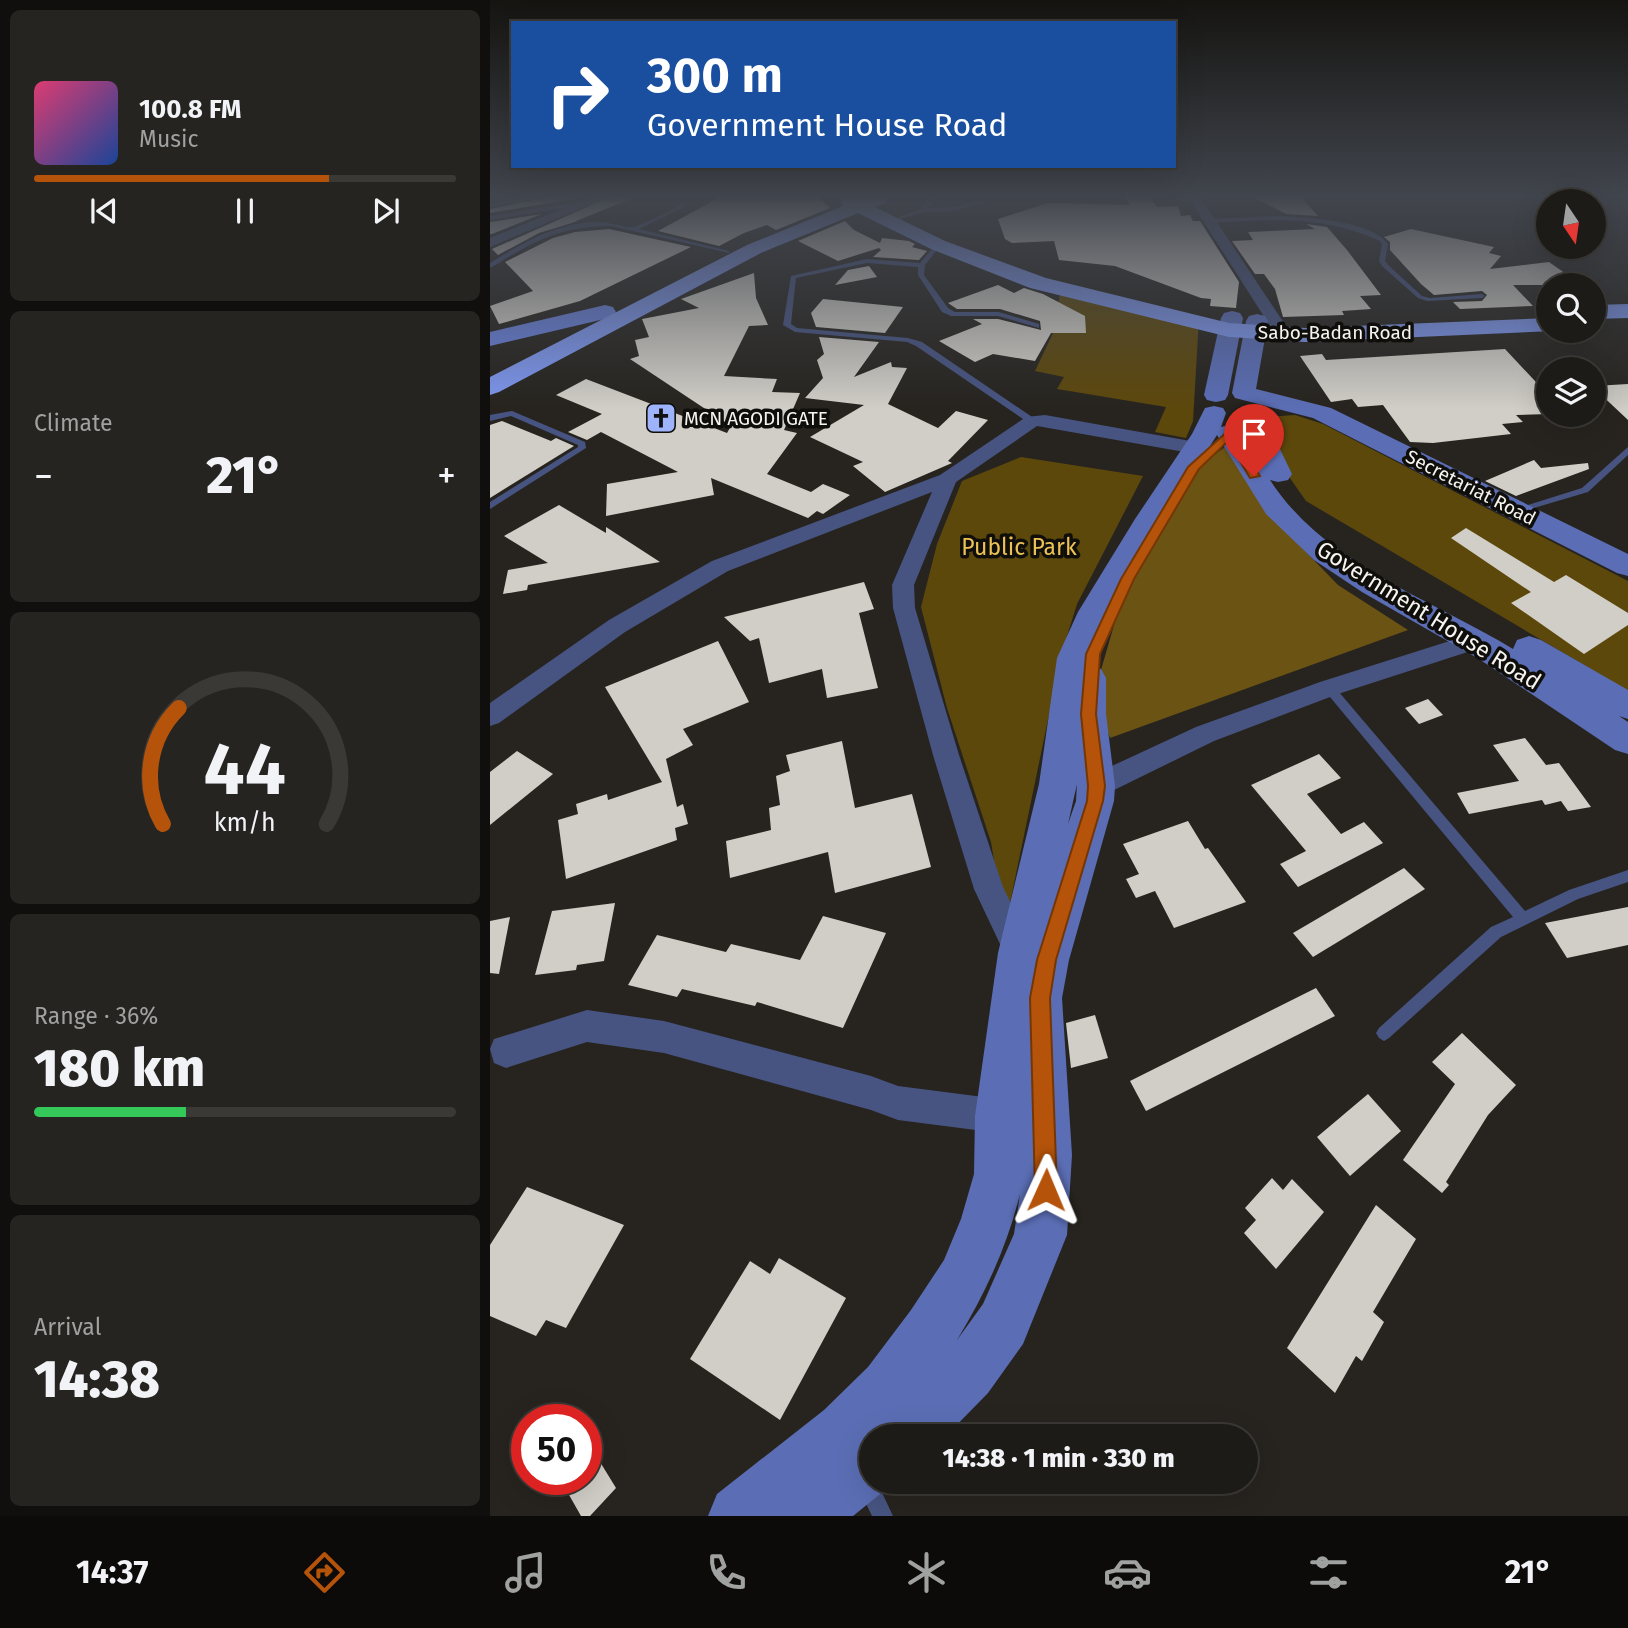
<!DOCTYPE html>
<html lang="en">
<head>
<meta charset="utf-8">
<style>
	:root { --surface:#1d1b17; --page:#252420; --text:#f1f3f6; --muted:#a0a1a1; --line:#3b3936; --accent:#b45309 }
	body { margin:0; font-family:"Fira Sans",sans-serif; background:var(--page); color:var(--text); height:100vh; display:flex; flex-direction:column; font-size:26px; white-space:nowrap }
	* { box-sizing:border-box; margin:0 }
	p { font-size:23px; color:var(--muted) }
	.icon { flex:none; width:38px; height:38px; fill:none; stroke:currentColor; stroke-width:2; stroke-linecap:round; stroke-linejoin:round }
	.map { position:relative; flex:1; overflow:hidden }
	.panel { display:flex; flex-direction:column; gap:10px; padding:10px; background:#100f0d; width:490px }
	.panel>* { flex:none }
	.banner { position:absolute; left:21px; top:21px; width:665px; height:147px; border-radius:0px; box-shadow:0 7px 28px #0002,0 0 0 2px var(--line); background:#1a4fa0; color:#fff; overflow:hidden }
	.needle { width:46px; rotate:167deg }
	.controls { position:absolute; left:1046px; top:189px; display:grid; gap:14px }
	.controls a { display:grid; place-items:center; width:70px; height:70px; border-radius:50%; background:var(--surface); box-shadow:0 7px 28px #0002,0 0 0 2px var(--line); font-size:35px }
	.speed { position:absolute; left:21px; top:1404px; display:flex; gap:14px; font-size:35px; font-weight:700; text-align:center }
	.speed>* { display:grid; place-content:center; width:91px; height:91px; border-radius:50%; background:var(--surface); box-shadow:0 7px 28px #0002,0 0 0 2px var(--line); line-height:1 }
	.speed .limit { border:10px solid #d22; background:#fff; color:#111 }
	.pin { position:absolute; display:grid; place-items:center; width:60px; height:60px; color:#fff; margin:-72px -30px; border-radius:50% 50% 50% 0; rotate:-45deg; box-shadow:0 0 7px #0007 }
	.pin .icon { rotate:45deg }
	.me { position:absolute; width:77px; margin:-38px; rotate:1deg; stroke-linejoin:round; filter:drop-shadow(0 0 5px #0008) }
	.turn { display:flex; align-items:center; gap:24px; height:147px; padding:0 21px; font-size:32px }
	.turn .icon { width:91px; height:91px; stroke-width:2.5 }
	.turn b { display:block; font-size:49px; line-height:60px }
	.big { font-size:52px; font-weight:800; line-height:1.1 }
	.panel .card { flex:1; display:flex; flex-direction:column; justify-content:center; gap:10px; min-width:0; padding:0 24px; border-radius:10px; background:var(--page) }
	.panel .dial { align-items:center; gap:0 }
	.dial svg { height:182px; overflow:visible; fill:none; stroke:var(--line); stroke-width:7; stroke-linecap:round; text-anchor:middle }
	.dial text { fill:var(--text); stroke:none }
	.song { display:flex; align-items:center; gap:21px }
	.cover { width:84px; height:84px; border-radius:10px; background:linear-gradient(135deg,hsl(340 70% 55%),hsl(220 70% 35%)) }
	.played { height:7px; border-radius:4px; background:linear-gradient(90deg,var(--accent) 70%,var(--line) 70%) }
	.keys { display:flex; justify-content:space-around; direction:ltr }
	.heat { display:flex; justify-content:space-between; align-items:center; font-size:38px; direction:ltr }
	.charge { height:10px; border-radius:5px; background:linear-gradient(90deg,#34c759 36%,var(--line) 0) }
	.trip { position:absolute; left:369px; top:1424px; width:399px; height:70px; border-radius:35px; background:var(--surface); box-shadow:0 7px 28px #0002,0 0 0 2px var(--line); font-weight:800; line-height:70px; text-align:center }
	.dock { display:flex; height:112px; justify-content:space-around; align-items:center; background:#0c0b09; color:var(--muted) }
	.dock .icon { width:49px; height:49px }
	.dock .current { color:var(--accent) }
	.dock b { font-size:32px; color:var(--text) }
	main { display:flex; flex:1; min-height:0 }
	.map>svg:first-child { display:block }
	.green { fill:#5d480c }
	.forest { fill:#6b5314 }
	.building { fill:#d1cec7 }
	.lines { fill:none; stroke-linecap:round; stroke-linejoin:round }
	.lane { fill:#475481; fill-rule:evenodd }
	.street { fill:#475481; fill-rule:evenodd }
	.secondary { fill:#5b6eb5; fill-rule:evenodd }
	.primary { fill:#6a82dd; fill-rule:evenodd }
	.highway { fill:#7e97ee; fill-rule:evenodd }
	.route { fill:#b45309; stroke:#753606; stroke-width:2 }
	.labels { text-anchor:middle; stroke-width:7; stroke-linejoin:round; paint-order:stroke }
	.far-street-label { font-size:19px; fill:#f5f4f0; stroke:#0f0e0b }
	.far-poi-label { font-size:19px; fill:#f5f4f0; stroke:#0f0e0b; text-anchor:start }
	.park-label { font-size:23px; fill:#edc254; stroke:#0f0e0b }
	.street-label { font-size:23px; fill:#f5f4f0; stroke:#0f0e0b }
</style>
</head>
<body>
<main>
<section class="panel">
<div class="card">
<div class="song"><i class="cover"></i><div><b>100.8 FM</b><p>Music</p></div></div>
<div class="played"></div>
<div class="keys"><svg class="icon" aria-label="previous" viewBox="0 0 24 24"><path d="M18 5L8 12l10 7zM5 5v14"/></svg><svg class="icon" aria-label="pause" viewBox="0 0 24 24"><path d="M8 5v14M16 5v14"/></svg><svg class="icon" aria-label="next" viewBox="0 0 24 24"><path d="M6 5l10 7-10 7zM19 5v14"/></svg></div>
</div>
<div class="card"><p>Climate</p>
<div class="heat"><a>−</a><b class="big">21°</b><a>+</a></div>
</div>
<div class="card dial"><svg viewBox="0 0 100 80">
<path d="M14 69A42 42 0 1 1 86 69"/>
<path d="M14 69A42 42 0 0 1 21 18" stroke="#b45309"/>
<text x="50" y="56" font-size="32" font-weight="700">44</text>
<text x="50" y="72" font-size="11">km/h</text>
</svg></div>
<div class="card"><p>Range · 36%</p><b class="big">180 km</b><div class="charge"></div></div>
<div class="card"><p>Arrival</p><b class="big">14:38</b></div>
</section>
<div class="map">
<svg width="1138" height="1516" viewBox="0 0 1138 1516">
	<rect width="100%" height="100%" fill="#27241f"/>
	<g class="green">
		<path d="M 571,287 L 709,318 L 703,421 L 696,438 L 665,432 L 676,407 L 567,389 L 574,377 L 545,371 L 564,331 Z"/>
		<path d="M 805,415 L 833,424 L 1138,581 L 1138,691 L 816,501 L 772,438 L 775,417 Z"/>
		<path d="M 531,457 L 653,476 L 587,604 L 572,652 L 515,927 L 501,842 L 457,708 L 431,607 L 447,544 L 472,481 Z"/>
	</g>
	<path class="forest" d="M 735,447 L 785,520 L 848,585 L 918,630 L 620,738 L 604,694 L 631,601 L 703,470 Z"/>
	<g class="building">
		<path d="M 59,197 L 94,197 L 0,213 L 0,209 Z"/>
		<path d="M 120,197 L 143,198 L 86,221 L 88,221 L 49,233 L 8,255 L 2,249 Z"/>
		<path d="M 230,197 L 328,197 L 340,208 L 286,230 L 277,225 L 254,233 L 229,246 L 168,231 Z"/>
		<path d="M 635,197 L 660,197 L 667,207 L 688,206 L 691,216 L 700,215 L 703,221 L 710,221 L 749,282 L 746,308 L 720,306 L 721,299 L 711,298 L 625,266 L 569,260 L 564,241 L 522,243 L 515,239 L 508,219 L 558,203 L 640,205 Z"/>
		<path d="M 763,197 L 811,197 L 828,216 L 796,214 Z"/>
		<path d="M 52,214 L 2,234 L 0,234 L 0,222 Z"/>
		<path d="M 355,221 L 364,230 L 390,243 L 392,238 L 419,241 L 425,244 L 422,247 L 437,251 L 429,260 L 383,257 L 391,250 L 389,248 L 348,261 L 308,241 Z"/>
		<path d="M 816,224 L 837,227 L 857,250 L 891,295 L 870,296 L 881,309 L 852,311 L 854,315 L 793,317 L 785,289 L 774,274 L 765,274 L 742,241 L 763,240 L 758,232 L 825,229 Z"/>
		<path d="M 119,229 L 201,247 L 90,301 L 9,324 L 0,306 L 43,291 L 15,262 L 63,238 L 85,232 Z"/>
		<path d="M 921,229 L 1004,247 L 999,253 L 1011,256 L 1000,269 L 1059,262 L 1092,285 L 1023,285 L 1043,306 L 970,309 L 963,302 L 992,301 L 997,295 L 992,291 L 944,295 L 931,284 L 900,250 L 900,242 L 894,237 Z"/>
		<path d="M 379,266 L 387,277 L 345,285 L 358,270 Z"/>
		<path d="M 264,273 L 266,298 L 278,325 L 259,326 L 234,376 L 287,379 L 282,392 L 310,393 L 294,430 L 307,433 L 277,474 L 321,492 L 333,484 L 360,495 L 333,514 L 327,511 L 318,518 L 221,478 L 224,495 L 116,516 L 117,484 L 188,472 L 111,432 L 97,440 L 78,432 L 112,414 L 66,395 L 96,379 L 237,433 L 241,426 L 140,359 L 149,356 L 145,340 L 159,337 L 152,319 L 209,308 L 191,299 Z"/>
		<path d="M 508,285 L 524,293 L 534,288 L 553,294 L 595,316 L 596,333 L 561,333 L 545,361 L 503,354 L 485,362 L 449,341 L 492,324 L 483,319 L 508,319 L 551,330 L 550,321 L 510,309 L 467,309 L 458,303 Z"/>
		<path d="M 333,299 L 413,307 L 395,333 L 326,327 L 321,313 Z"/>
		<path d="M 329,337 L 389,342 L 364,377 L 401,362 L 402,367 L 417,368 L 398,404 L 448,428 L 466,411 L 498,420 L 458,461 L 462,463 L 395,492 L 363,466 L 373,462 L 320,437 L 374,405 L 315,398 L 333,378 L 327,360 L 334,354 Z"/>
		<path d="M 1015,349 L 1059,396 L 1059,414 L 1026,415 L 1033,422 L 1012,424 L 1021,434 L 943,443 L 920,442 L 893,405 L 868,407 L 862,399 L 841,402 L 810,356 L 832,354 L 836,360 Z"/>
		<path d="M 1138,384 L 1138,420 L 1104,388 L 1104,386 Z"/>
		<path d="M 12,421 L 61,441 L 66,438 L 84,446 L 0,498 L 0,425 Z"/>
		<path d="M 1044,460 L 1051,468 L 1098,463 L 1099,469 L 1026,496 L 995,481 Z"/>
		<path d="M 69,505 L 116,533 L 116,527 L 170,562 L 38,585 L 37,590 L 13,594 L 18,570 L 58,563 L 14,536 Z"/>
		<path d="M 976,528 L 1064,582 L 1076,575 L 1138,613 L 1138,625 L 1094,654 L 1021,603 L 1041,592 L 961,538 Z"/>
		<path d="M 374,582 L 384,609 L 369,613 L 388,688 L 337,698 L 332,669 L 279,683 L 269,638 L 260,641 L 234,617 Z"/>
		<path d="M 228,641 L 259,702 L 193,729 L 203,745 L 176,759 L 187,807 L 193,804 L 198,824 L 185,828 L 187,840 L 76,879 L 68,820 L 88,814 L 86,804 L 117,794 L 118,800 L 172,782 L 115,687 Z"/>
		<path d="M 938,699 L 953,715 L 929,724 L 915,708 Z"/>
		<path d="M 1035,738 L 1056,765 L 1069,763 L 1101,807 L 1078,811 L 1071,801 L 1055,805 L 1052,800 L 979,814 L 967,793 L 1029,781 L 1003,745 Z"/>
		<path d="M 352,741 L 365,808 L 422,794 L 441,867 L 345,893 L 338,852 L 240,878 L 236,841 L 281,830 L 279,808 L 290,805 L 286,776 L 300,771 L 296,755 Z"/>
		<path d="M 27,751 L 63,774 L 0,825 L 0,772 Z"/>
		<path d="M 829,754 L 851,778 L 817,794 L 851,834 L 874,822 L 893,843 L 808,887 L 790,864 L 816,851 L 761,785 Z"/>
		<path d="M 698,821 L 715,849 L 718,848 L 756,902 L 684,928 L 665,891 L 646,898 L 636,879 L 649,874 L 633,844 Z"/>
		<path d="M 914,868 L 935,889 L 823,957 L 803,933 Z"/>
		<path d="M 125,903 L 114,961 L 87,965 L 86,970 L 45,975 L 62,911 Z"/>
		<path d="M 1138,907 L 1138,945 L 1077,958 L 1055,923 Z"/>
		<path d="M 333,916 L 396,933 L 353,1028 L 267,1002 L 265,1006 L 192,989 L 187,997 L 138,985 L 167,935 L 236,952 L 241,944 L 310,960 Z"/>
		<path d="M 20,917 L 9,974 L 0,973 L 0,921 Z"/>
		<path d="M 826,988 L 845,1016 L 656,1111 L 640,1081 Z"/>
		<path d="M 605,1015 L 618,1058 L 581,1068 L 576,1023 Z"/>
		<path d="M 972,1033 L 1026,1085 L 998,1115 L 956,1182 L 959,1185 L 952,1193 L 913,1160 L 965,1084 L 942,1062 Z"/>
		<path d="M 878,1094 L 911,1131 L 860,1176 L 827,1137 Z"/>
		<path d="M 782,1178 L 793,1190 L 802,1179 L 834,1212 L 786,1269 L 754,1233 L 766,1220 L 755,1208 Z"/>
		<path d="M 37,1187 L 134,1225 L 76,1328 L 56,1320 L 46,1336 L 0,1316 L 0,1245 Z"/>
		<path d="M 886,1205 L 926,1239 L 883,1312 L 894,1322 L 872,1361 L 866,1356 L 845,1393 L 797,1348 Z"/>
		<path d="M 289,1258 L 356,1298 L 290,1420 L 200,1359 L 260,1261 L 280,1274 Z"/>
		<path d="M 96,1439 L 126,1488 L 100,1516 L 91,1516 L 70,1479 L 96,1479 Z"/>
	</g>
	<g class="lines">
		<g class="lane">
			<path d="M 41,197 L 56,197 L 0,207 L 0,203 Z"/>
			<path d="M 442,197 L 449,197 L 437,208 L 464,207 L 492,200 L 495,202 L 464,211 L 434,212 L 411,219 L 408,217 L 431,209 L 436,201 Z"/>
			<path d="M 96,201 L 98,204 L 0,220 L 0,216 Z"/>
			<path d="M 193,204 L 198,205 L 149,229 L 239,251 L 239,253 L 121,226 C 87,225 58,234 29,251 C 19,256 10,263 0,268 L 0,263 C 32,243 67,223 106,222 C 117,221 136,228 143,227 C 153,225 182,209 193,204 Z"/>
			<path d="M 785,216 C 813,217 881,220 898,244 L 895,261 L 898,265 L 932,296 L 940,298 L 992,294 L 995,296 L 992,298 L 937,301 L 928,298 L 892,266 L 889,261 L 892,244 L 890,241 C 831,214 781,220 718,223 L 715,221 L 718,219 Z"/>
			<path d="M 446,244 L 451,245 L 435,265 L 434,275 L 458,308 L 465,312 L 509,312 L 549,324 L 549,328 L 508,316 L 461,316 L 452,312 L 428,275 L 428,267 L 377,263 L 306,278 L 301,324 L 307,328 L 418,338 L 432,342 L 545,419 L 545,423 L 539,423 L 426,346 L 417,342 L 305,332 L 293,325 L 301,276 L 377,259 L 430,263 Z"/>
			<path d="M 22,411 L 95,442 L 96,448 L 0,509 L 0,502 L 88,447 L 88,445 L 21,416 L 0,421 L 0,415 Z"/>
			<path d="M 1138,447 L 1138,455 L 1098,492 L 1027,513 L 1022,510 L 1092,488 Z"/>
			<path d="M 839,684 L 843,685 L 1035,911 L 1079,890 L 1138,870 L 1138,882 L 1088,899 L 1011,937 L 899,1038 L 894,1041 L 889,1038 L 886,1033 L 889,1028 L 1001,927 L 1023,917 L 835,691 L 833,688 Z"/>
			<path d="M 378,1477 L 382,1478 L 382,1482 L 387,1482 L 403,1516 L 382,1516 L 368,1487 L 371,1480 Z"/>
		</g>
		<g class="street">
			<path d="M 101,197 L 118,197 L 0,247 L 0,238 Z"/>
			<path d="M 698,197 L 710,197 L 794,323 L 792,326 L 780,326 Z"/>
			<path d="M 555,415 L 706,442 L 715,448 L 706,454 L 547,426 L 466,482 L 424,585 L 425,608 L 469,755 L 513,887 L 545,953 L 541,963 L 530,967 L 519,963 L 484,889 L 443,755 L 403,608 L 402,585 L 442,492 L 238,571 L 135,632 L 9,723 L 0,726 L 0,703 L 119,620 L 222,561 L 450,475 L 536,417 Z"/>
			<path d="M 985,633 L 993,635 L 997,641 L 993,647 L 848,694 L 724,741 L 616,794 L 606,797 L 596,794 L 593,786 L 596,778 L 706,727 L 830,682 Z"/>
			<path d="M 97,1010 L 174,1021 L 381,1076 L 408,1086 L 509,1099 L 521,1104 L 526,1116 L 521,1128 L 509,1133 L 408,1120 L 381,1110 L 174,1053 L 97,1042 L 16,1068 L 4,1063 L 0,1049 L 4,1039 Z"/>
		</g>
		<g class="secondary">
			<path d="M 355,197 L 378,197 L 379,198 L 370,203 L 358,201 Z"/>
			<path d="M 742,311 L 750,313 L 753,318 L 738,395 L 735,400 L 726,402 L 717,400 L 714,395 L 731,318 L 734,313 Z"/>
			<path d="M 767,314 L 775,316 L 778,321 L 766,389 L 841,408 L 1138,554 L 1138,576 L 1127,573 L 823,418 L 745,398 L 742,393 L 756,321 L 759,316 Z"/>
			<path d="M 724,406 L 733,408 L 736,413 L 731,427 L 739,425 L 748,428 L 771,466 L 751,419 L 755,414 L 764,411 L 773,414 L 802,474 L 798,480 L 788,482 L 780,480 C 834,564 941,599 1023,649 L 1027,640 L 1039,636 L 1051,640 L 1138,690 L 1138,719 L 1129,716 L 1138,722 L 1138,754 L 1125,750 L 989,659 L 872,592 L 824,560 L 776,514 L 727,435 C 681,507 634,579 601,658 L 600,666 L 611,669 L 616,678 L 616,714 L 625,786 L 624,801 L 579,960 L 572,998 L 582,1155 L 577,1235 L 533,1344 L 498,1393 L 455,1437 L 382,1437 L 382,1482 L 405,1482 L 363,1516 L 218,1516 L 227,1494 L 334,1410 L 378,1367 L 421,1310 L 454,1260 L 471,1219 L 484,1174 L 485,1116 L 508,953 L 549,784 L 567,658 L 588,612 L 645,519 L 702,434 L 715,408 ZM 587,783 L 586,801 L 578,824 L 587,784 ZM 530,1194 L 524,1234 L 493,1304 L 467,1340 C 495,1294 517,1247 530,1194 Z"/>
		</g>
		<path class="primary" d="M 115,305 L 123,307 L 126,312 L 123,317 L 0,346 L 0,332 Z"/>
		<g class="highway">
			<path d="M 363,197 L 370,200 L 397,197 L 396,203 L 385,207 L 455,241 L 556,278 L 739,323 L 815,328 L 1059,318 L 1059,331 L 1064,331 L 815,342 L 739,337 L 540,288 L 441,249 L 368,213 L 271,253 L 9,392 L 0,395 L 0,377 L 257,245 L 353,206 L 351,202 L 353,198 Z"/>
			<path d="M 1138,304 L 1138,318 L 1104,319 L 1104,305 Z"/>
		</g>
	</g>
	<linearGradient id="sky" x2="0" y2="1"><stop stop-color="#151411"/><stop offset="0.48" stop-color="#41454d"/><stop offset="1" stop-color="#41454d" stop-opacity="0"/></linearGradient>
	<rect width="1138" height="409" fill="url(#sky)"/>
	<path class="route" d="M 739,430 L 744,433 L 770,476 L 760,478 L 738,441 L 709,469 L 644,579 L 610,654 L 606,714 L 615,786 L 613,801 L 566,960 L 560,998 L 567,1190 L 564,1198 L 556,1202 L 548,1198 L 545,1190 L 540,998 L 547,960 L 597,801 L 598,786 L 591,714 L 596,654 L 631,579 L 698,467 Z"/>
	<defs>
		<g id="church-square" transform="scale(1.575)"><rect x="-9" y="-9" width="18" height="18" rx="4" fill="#9db4fd" stroke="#0f0e0b"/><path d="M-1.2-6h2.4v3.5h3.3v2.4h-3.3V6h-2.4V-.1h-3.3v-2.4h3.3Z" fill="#111"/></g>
	</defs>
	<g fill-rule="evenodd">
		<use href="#church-square" x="171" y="418"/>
	</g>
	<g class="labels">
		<g class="far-street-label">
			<text x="845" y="339">Sabo-Badan Road</text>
			<text transform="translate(981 487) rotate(27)" y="7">Secretariat Road</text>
		</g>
		<g class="far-poi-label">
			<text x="194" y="425">MCN AGODI GATE</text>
		</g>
		<g class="park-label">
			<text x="529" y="555">Public Park</text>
		</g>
		<g class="street-label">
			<text transform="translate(939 615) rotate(32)" y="8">Government House Road</text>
		</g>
	</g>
</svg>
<div class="controls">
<a><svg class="needle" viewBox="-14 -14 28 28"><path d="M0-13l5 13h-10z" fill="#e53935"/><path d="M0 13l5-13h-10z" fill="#a0a1a1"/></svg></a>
<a><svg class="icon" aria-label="search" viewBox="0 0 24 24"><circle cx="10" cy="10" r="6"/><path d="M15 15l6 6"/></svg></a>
<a><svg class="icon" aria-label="layers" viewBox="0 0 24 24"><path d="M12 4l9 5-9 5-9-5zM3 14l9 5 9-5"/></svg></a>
</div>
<div class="speed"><div class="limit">50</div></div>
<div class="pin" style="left:764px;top:476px;background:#d93025"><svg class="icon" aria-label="arrive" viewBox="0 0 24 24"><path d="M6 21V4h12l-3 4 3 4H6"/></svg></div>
<svg class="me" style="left:556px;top:1190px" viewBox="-20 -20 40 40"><path d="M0-17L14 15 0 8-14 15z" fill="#b45309" stroke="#fff" stroke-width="4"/></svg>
<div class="trip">14:38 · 1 min · 330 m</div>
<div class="banner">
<div class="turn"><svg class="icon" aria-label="right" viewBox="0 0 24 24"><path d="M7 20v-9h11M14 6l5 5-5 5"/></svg><div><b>300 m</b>Government House Road</div></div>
</div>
</div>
</main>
<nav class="dock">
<b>14:37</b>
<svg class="icon current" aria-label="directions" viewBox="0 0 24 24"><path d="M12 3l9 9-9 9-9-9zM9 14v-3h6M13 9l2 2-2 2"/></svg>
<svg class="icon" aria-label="music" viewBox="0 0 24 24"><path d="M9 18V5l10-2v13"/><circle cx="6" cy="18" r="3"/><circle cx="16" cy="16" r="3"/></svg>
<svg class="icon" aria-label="phone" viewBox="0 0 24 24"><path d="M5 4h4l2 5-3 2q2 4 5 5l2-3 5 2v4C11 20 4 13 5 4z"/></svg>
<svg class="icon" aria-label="climate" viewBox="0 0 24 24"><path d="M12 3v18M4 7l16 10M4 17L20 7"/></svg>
<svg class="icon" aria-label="car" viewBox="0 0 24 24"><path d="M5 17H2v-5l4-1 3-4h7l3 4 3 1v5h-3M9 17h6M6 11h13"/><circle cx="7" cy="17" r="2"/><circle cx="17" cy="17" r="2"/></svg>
<svg class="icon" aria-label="filters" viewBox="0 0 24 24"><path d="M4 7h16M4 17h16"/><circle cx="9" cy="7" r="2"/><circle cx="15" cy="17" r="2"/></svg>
<b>21°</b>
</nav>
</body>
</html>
